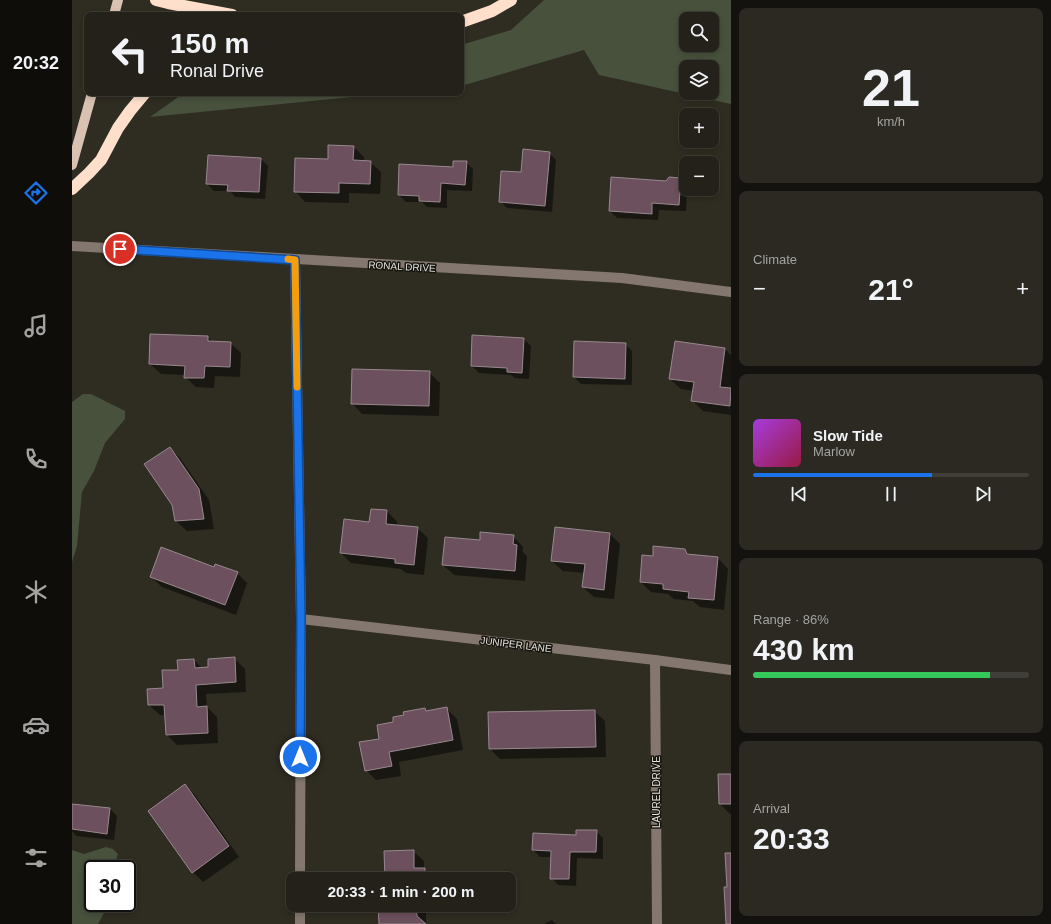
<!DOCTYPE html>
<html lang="en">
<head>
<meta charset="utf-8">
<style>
	:root { --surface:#232119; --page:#2b2922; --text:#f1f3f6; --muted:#a3a3a2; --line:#403e38; --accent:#1a73e8 }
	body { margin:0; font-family:Arial,sans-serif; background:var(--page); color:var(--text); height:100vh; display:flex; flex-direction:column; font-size:15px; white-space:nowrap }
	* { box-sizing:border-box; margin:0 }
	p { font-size:13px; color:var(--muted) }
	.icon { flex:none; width:22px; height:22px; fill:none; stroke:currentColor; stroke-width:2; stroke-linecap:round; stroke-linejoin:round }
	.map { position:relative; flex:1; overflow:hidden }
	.drawer { display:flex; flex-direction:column; gap:8px; padding:8px; background:#13120e; width:320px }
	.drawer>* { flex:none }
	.hud { position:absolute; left:12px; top:12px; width:380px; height:84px; border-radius:8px; box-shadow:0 2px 6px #0003,0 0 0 1px var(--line); background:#232119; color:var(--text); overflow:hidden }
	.tools { position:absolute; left:607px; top:12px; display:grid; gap:8px }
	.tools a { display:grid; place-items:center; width:40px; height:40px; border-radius:8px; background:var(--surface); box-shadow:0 2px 6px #0003,0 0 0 1px var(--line); font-size:20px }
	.speed { position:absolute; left:12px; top:860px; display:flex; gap:8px; font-size:20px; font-weight:700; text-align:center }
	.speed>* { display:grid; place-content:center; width:52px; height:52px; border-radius:50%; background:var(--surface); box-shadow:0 2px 6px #0003,0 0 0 1px var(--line); line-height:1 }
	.speed .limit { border:2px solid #111; border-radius:6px; background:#fff; color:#111 }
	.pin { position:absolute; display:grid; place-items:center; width:34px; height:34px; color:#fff; margin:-17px; border:2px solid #fff; border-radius:50%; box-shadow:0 1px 4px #0007 }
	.me { position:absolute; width:44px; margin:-22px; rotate:0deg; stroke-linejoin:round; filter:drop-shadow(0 0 3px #0008) }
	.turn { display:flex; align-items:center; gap:14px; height:84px; padding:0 20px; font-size:18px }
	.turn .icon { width:52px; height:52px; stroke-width:2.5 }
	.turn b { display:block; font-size:28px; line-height:34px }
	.big { font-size:30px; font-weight:700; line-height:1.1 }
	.drawer .card { flex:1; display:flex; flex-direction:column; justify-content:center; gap:6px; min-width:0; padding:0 14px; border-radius:8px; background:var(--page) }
	.drawer .dial { align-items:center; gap:0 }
	.dial b { font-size:52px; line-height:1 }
	.song { display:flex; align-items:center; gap:12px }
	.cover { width:48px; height:48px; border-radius:6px; background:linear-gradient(135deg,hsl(280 70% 55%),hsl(340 70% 35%)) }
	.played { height:4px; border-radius:2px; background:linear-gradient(90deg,var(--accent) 65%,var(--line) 65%) }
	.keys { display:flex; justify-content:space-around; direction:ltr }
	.heat { display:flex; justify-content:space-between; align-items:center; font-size:22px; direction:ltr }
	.charge { height:6px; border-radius:3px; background:linear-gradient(90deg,#34c759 86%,var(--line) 0) }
	.trip { position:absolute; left:214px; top:872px; width:230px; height:40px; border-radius:8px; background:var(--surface); box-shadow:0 2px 6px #0003,0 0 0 1px var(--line); font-weight:700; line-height:40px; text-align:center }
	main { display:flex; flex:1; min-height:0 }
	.menu { display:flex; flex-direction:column; width:72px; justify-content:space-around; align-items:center; background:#0e0d0a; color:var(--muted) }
	.menu .icon { width:28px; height:28px }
	.menu .current { color:var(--accent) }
	.menu b { font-size:18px; color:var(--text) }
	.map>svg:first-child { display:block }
	.green { fill:#47513c; fill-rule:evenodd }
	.shadow { fill:#0007 }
	.building { fill:#6c505d; stroke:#98898f }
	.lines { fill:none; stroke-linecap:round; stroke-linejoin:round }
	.minor { stroke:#83776f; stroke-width:10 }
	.major { stroke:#dac2b2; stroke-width:10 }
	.highway { stroke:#fddfcc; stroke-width:12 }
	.route-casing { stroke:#114b97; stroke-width:10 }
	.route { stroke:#1a73e8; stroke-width:7 }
	.slow { stroke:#f59e0b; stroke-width:7 }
	.labels { text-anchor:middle; stroke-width:3; stroke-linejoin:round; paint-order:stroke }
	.street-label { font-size:10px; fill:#e3e1da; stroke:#16140f }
</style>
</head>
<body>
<main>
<nav class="menu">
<b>20:32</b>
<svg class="icon current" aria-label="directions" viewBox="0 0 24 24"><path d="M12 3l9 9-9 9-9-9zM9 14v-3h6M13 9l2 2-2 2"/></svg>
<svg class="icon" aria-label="music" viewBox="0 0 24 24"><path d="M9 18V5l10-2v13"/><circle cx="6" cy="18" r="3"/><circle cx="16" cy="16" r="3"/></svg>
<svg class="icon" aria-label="phone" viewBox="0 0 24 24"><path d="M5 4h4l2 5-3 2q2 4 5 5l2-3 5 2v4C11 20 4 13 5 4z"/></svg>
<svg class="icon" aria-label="climate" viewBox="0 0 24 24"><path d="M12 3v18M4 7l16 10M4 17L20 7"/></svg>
<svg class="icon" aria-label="car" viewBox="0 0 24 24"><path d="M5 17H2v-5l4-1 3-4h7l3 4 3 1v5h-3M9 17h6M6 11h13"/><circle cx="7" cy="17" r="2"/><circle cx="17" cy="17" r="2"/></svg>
<svg class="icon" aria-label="filters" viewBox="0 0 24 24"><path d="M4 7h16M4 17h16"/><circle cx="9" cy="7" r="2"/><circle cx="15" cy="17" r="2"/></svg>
</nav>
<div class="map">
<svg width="659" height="924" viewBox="0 0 659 924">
	<rect width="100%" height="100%" fill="#2f2c21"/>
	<g class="green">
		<path d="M 472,0 L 659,0 L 659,104 L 527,75 L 512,50 L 389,86 L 389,45 L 439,30 ZM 614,19 L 640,19 L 640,45 L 614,45 ZM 614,67 L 640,67 L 640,93 L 614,93 Z"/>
		<path d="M 112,93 L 320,93 L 78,117 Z"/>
		<path d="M 11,394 L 19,394 L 53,411 L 53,419 L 33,443 L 22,471 L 10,492 L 5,546 L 0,562 L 0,402 Z"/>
		<path d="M 34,847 L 41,849 L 46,854 L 41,869 L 21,869 L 21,903 L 33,903 L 33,911 L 26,924 L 0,924 L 0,850 L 12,854 Z"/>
	</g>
	<g class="shadow">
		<path d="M 282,147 L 292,157 L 292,161 L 298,162 L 309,172 L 308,194 L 277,193 L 277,203 L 233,202 L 223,191 L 257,160 Z"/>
		<path d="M 477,153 L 484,160 L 480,212 L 435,208 L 428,201 L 449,173 Z"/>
		<path d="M 189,159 L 196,166 L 193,199 L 163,197 L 158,191 L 142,191 L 135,184 Z"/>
		<path d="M 394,162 L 401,169 L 400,191 L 375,190 L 375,208 L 355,207 L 350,202 L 334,202 L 327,195 Z"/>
		<path d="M 608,179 L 614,185 L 615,189 L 614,211 L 587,210 L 586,220 L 545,218 L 538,211 Z"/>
		<path d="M 136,337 L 141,342 L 158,343 L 169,353 L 168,377 L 143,376 L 142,388 L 124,387 L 113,377 L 114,375 L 89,374 L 78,364 Z"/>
		<path d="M 452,339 L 459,346 L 457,379 L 443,378 L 439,375 L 407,373 L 400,366 Z"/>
		<path d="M 553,344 L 560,351 L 560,385 L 509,384 L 502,377 Z"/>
		<path d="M 653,349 L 659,355 L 659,415 L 631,411 L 620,400 L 622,391 L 609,389 L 598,379 Z"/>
		<path d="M 357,372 L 368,383 L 367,416 L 290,414 L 280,403 Z"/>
		<path d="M 98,448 L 108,458 L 137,500 L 142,529 L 115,531 L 104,521 Z"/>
		<path d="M 300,510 L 315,511 L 325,522 L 325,526 L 345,528 L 356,538 L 352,575 L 334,573 L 329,569 L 279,563 L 269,553 L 298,523 Z"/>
		<path d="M 538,534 L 548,544 L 542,599 L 522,597 L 511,587 L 513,573 L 491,571 L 480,561 Z"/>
		<path d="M 441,536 L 451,547 L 451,552 L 455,556 L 453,581 L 382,575 L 371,565 L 409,541 Z"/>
		<path d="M 613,550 L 618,556 L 646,558 L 656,569 L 652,610 L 628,607 L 621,601 L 602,599 L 596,594 L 579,592 L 569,582 L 582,557 Z"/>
		<path d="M 143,568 L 165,573 L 175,583 L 164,615 L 90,587 L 79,577 Z"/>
		<path d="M 162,658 L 173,669 L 174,692 L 134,694 L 135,707 L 145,717 L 146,743 L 105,745 L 95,735 L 94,715 L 88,715 L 77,705 L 107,670 L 122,660 L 130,668 L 137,668 Z"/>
		<path d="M 374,708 L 385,719 L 391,750 L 327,762 L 329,776 L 304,780 L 294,770 L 308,739 L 323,723 L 353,709 L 355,712 Z"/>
		<path d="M 522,711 L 533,721 L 534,757 L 428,759 L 418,749 Z"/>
		<path d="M 659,775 L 659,814 L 658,814 L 648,804 Z"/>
		<path d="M 113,785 L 123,795 L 167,857 L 131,882 L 121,872 Z"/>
		<path d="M 0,805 L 38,809 L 45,816 L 42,840 L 4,836 L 0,831 Z"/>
		<path d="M 524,831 L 531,838 L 531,859 L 505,858 L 504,886 L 486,885 L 480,878 L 480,857 L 468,857 L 461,850 L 505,836 Z"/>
		<path d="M 341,851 L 352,861 L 352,868 L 362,879 L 314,879 Z"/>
		<rect x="307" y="905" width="47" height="19"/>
		<path d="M 480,920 L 484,924 L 472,924 Z"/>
	</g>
	<g class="building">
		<path d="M 256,145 L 282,146 L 281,160 L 299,161 L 298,184 L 267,183 L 267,193 L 222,192 L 223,158 L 256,159 Z"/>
		<path d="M 451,149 L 478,152 L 473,206 L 427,202 L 429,171 L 449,172 Z"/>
		<path d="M 136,155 L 189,158 L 187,192 L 155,191 L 156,185 L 134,184 Z"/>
		<path d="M 381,161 L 395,161 L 393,185 L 369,183 L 368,202 L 347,201 L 347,196 L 326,195 L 327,164 L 381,167 Z"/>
		<path d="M 539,177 L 594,181 L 597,177 L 609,178 L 607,205 L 580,203 L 580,214 L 537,211 Z"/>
		<path d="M 78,334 L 136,336 L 136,341 L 159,342 L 158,367 L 133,366 L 132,378 L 112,378 L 113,366 L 77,364 Z"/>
		<path d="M 400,335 L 452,338 L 450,373 L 435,372 L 435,368 L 399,366 Z"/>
		<path d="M 502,341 L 554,343 L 553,379 L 501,377 Z"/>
		<path d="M 603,341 L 653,348 L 648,387 L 659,388 L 658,406 L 619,401 L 622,382 L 597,379 Z"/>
		<path d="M 280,369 L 358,371 L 357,406 L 279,404 Z"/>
		<path d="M 98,447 L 127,489 L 132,519 L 103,521 L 100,505 L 72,464 Z"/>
		<path d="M 299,509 L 315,510 L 314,524 L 346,527 L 342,565 L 323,563 L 323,559 L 268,553 L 272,519 L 297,522 Z"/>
		<path d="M 483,527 L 538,533 L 532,590 L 510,587 L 513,564 L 479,561 Z"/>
		<path d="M 408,532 L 442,535 L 441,544 L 445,545 L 443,571 L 370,565 L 373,537 L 408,540 Z"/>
		<path d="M 581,546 L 613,549 L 615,554 L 646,557 L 642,600 L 616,598 L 617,592 L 591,589 L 591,584 L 568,582 L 570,555 L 581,556 Z"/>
		<path d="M 89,547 L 142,567 L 143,564 L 166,572 L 153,605 L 78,577 Z"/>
		<path d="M 163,657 L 164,682 L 124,685 L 125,707 L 135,706 L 136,733 L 94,735 L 92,705 L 76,705 L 75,689 L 91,688 L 90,670 L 106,670 L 105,660 L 122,659 L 123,668 L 136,667 L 136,659 Z"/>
		<path d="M 375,707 L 381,740 L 317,752 L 320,766 L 293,771 L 287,742 L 307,739 L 305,725 L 321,722 L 321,717 L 332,715 L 331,712 L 353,708 L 354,711 Z"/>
		<path d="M 523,710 L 524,747 L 417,749 L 416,712 Z"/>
		<path d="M 646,774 L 659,774 L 659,804 L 647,804 Z"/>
		<path d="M 113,784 L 157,846 L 120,873 L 76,811 Z"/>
		<path d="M 0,804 L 38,808 L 35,834 L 0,829 Z"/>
		<path d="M 504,830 L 525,830 L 524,852 L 498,852 L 497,879 L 478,879 L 479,851 L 460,850 L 461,833 L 504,835 Z"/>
		<path d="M 342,850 L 342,868 L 353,868 L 353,879 L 313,879 L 312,851 Z"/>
		<path d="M 653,853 L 659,853 L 659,924 L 654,924 L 652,887 L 655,887 Z"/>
		<path d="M 306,905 L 344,905 L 345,916 L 354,924 L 307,924 Z"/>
	</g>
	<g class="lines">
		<g class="minor">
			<path d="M 0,246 L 550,278 L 659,292"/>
			<path d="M 223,260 L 229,619 L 228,879"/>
			<path d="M 229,619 L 583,660 L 659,670"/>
			<path d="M 583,660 L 585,924"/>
			<path d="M 228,924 L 228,905"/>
		</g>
		<g class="major">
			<path d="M 42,15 L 46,0"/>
			<path d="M 0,165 L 20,93"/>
		</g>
		<g class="highway">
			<path d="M 84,0 L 96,3 L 160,15"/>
			<path d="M 389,22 L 420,11 L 439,0"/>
			<path d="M 0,189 L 17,173 L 29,160 L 46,128 L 58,111 L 73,93"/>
		</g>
	</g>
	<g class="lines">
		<g class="route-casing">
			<path id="route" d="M 48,249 L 223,260 L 229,619 L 228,757"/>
		</g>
		<use href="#route" class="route"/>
		<path class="slow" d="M 216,259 L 223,260 L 225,387"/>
	</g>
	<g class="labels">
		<g class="street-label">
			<text transform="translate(330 266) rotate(3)" y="4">RONAL DRIVE</text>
			<text transform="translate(444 644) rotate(7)" y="4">JUNIPER LANE</text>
			<text transform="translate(584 792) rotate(-90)" y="4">LAUREL DRIVE</text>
		</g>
	</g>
</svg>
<div class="tools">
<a><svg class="icon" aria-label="search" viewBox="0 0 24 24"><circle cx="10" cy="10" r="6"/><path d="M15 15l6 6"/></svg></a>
<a><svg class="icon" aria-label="layers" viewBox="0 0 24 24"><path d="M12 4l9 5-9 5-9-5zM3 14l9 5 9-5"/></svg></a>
<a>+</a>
<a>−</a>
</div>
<div class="speed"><div class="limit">30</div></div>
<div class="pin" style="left:48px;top:249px;background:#d93025"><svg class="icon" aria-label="arrive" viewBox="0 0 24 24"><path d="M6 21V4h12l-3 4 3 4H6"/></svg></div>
<svg class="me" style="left:228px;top:757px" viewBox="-20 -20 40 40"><circle r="17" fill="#1a73e8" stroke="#fff" stroke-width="3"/><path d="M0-11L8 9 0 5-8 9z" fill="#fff"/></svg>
<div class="trip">20:33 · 1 min · 200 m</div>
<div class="hud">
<div class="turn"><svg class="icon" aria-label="left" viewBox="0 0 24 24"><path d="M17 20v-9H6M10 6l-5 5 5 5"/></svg><div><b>150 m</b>Ronal Drive</div></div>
</div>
</div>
<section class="drawer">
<div class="card dial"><b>21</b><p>km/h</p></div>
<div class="card"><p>Climate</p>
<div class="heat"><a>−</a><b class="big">21°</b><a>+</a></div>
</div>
<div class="card">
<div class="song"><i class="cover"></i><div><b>Slow Tide</b><p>Marlow</p></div></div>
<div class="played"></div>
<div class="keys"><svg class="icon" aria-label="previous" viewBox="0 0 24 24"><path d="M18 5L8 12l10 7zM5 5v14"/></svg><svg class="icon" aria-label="pause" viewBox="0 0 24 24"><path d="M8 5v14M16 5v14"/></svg><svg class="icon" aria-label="next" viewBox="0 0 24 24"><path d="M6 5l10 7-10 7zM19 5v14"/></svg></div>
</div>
<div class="card"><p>Range · 86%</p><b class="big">430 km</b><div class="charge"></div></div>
<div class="card"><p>Arrival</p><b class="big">20:33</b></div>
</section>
</main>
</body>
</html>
